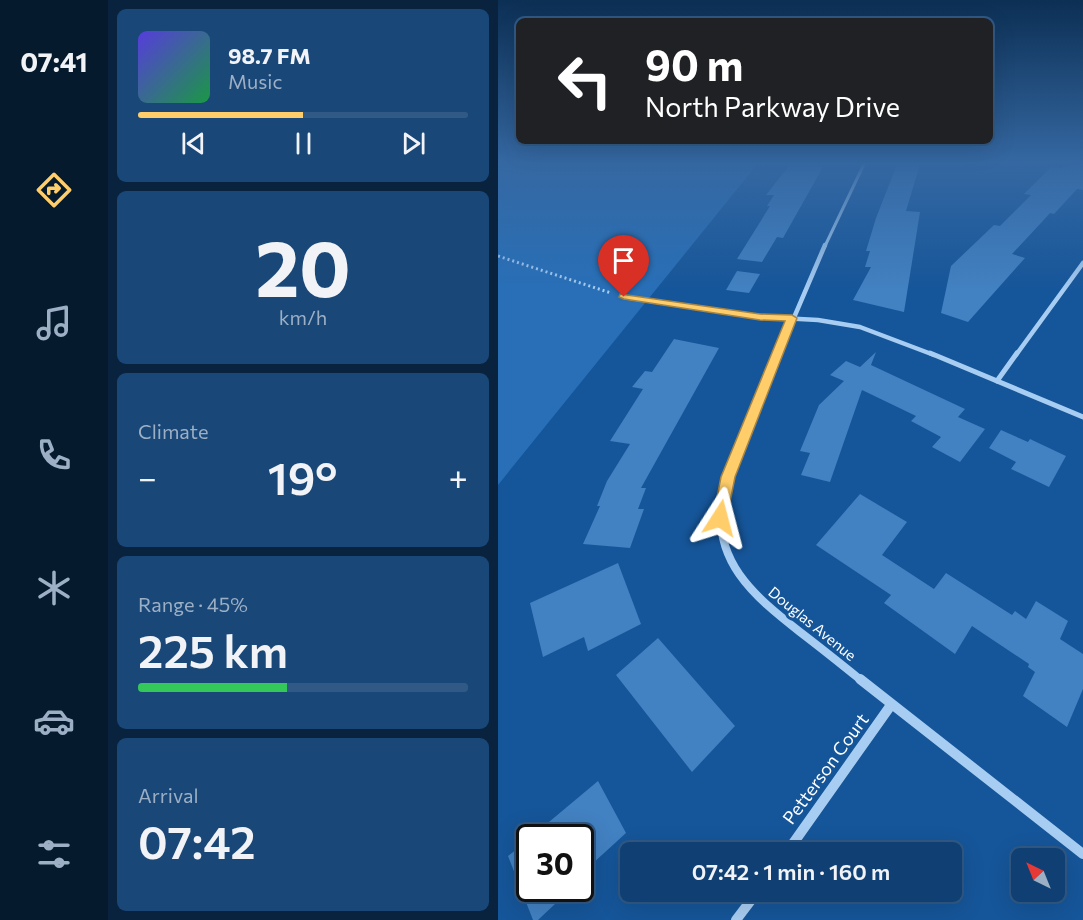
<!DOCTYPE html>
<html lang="en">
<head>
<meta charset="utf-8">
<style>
	:root { --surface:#104073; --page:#194778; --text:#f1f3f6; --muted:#9cafc4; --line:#305985; --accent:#ffcd6a }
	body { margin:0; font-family:Commissioner,sans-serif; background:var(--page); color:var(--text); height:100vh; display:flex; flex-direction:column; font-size:22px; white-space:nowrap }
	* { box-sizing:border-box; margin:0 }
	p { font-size:20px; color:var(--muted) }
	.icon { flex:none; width:33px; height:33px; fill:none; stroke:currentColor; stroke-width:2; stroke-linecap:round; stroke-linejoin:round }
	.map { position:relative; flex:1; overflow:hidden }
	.drawer { display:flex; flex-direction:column; gap:9px; padding:9px; background:#09233f; width:390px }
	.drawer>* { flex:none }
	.top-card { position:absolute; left:18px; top:18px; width:477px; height:126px; border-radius:9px; box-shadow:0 6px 24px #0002,0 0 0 2px var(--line); background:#202124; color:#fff; overflow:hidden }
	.needle { width:39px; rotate:317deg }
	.buttons { position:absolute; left:513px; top:848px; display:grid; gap:12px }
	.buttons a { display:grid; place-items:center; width:54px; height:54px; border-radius:9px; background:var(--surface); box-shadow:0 6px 24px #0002,0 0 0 2px var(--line); font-size:30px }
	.speed { position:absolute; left:18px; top:824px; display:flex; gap:12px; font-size:30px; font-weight:700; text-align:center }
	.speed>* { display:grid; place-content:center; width:78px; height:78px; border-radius:50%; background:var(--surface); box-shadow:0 6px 24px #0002,0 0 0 2px var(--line); line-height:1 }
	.speed .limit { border:3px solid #111; border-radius:9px; background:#fff; color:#111 }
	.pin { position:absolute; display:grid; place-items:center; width:51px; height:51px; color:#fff; margin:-62px -26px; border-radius:50% 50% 50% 0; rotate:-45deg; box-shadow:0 0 6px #0007 }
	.pin .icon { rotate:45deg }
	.me { position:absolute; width:66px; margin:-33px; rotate:9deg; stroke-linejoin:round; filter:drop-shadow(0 0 4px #0008) }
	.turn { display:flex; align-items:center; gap:21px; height:126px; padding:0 30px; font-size:27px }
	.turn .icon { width:78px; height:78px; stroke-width:2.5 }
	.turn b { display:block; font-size:42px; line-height:51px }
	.big { font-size:45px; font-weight:600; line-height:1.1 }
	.drawer .tile { flex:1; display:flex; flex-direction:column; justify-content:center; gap:9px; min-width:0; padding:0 21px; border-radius:9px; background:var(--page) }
	.drawer .dial { align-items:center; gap:0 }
	.dial b { font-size:78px; line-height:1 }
	.song { display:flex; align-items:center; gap:18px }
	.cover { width:72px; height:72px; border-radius:9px; background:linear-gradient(135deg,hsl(250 70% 55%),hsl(140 70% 35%)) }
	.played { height:6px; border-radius:3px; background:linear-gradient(90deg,var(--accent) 50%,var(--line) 50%) }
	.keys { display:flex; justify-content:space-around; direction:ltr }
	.heat { display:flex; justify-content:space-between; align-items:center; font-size:33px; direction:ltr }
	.charge { height:9px; border-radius:4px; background:linear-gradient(90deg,#34c759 45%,var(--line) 0) }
	.trip { position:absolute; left:122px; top:842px; width:342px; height:60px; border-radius:9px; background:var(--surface); box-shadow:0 6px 24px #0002,0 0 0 2px var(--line); font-weight:600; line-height:60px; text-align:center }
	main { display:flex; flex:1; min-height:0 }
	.tab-bar { display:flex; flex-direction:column; width:108px; justify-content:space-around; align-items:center; background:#061a2e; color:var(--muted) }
	.tab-bar .icon { width:42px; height:42px }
	.tab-bar .selected { color:var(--accent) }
	.tab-bar b { font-size:27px; color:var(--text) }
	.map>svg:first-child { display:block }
	.green { fill:#286fb7 }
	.building { fill:#4281c2 }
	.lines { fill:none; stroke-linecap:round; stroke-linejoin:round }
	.path { stroke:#a8cdf2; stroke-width:3; stroke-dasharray:2 3; stroke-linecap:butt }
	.street-far4 { stroke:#a8cdf2; stroke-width:3 }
	.street-far3 { stroke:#a8cdf2; stroke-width:4.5 }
	.street-far2 { stroke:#a8cdf2; stroke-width:5 }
	.street-far1 { stroke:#a8cdf2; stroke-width:8 }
	.street { stroke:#a8cdf2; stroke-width:10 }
	.route { fill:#ffcd6a; stroke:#a68545; stroke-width:1.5 }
	.labels { text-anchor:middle; stroke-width:6; stroke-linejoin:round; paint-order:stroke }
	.street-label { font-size:15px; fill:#fff; stroke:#155599 }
	.near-street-label { font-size:18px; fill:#fff; stroke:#155599 }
</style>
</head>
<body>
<main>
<nav class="tab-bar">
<b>07:41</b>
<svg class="icon selected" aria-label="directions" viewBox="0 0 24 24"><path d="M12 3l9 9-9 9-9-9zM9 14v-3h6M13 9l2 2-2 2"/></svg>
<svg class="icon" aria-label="music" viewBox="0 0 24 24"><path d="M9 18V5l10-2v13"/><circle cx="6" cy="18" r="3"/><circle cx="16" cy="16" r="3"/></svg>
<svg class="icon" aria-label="phone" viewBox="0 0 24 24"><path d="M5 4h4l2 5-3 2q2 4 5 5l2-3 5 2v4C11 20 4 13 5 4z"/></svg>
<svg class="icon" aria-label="climate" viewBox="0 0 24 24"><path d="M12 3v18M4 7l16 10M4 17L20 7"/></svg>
<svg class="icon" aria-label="car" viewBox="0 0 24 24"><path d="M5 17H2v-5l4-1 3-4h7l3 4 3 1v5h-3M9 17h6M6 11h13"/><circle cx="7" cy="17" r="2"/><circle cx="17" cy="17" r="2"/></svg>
<svg class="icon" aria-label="filters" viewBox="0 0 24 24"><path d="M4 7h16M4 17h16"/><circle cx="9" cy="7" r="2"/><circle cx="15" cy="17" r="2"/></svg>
</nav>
<section class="drawer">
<div class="tile">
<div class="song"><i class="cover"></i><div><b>98.7 FM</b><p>Music</p></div></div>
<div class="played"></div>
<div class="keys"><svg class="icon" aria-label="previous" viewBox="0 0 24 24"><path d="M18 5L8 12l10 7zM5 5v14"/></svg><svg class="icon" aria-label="pause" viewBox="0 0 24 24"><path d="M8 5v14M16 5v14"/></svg><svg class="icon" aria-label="next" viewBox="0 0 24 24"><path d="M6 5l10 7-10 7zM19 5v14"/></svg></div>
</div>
<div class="tile dial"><b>20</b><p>km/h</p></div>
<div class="tile"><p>Climate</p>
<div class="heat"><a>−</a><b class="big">19°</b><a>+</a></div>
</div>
<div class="tile"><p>Range · 45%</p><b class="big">225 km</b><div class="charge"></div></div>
<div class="tile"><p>Arrival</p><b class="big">07:42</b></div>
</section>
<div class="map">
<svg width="585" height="920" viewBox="0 0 585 920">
	<rect width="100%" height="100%" fill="#155599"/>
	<path class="green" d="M 0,162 L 261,162 L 0,485 Z"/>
	<g class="building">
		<path d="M 294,162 L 318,162 L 315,166 L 325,167 L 285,238 L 279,237 L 264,262 L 239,259 L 272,206 L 269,206 L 276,195 L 268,195 Z"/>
		<path d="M 400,162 L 422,164 L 408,211 L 422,212 L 406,312 L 355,300 L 373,267 L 367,267 L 372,251 L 368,251 L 378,218 Z"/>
		<path d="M 570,162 L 585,162 L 585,190 L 579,189 L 556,214 L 552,213 L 542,224 L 514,254 L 527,258 L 470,322 L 443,313 L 453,266 L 496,225 L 502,226 L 533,195 L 526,194 L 553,167 L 564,168 Z"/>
		<path d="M 239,271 L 262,274 L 251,293 L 228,290 Z"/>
		<path d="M 176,339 L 221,348 L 143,488 L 148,488 L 140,509 L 146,509 L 132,548 L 85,544 L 102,506 L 99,506 L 109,481 L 132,444 L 112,441 L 145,389 L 134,387 L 147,371 L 154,372 Z"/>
		<path d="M 378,352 L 373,365 L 467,409 L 460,417 L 487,429 L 462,462 L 434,447 L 443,437 L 413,421 L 418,416 L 364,390 L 332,482 L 303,475 L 312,453 L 302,451 L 321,405 L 346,381 L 332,375 L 348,361 L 362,367 Z"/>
		<path d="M 503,430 L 530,442 L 532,439 L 568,456 L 551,487 L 513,469 L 518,462 L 491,448 Z"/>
		<path d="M 362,494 L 409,522 L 384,555 L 436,589 L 448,573 L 514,615 L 517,611 L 528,619 L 538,601 L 570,621 L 562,639 L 585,654 L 585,689 L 569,727 L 525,696 L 537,672 L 530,667 L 531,664 L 474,626 L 457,654 L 386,603 L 393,595 L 318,545 Z"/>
		<path d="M 120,563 L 143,624 L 90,651 L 86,637 L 45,657 L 32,603 Z"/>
		<path d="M 160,638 L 237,726 L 194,772 L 118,675 Z"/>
		<path d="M 100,781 L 128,833 L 82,875 L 82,837 L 33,837 Z"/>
		<path d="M 32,839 L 32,888 L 74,888 L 40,920 L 35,920 L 10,856 Z"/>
	</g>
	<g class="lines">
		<path class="path" d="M 0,256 L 113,293"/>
		<path class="street-far4" d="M 327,246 L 367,162"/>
		<g class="street-far3">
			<path d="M 126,297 L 262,317 L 320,320 L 362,327 L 436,355"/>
			<path d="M 280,355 L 327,245"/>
			<path d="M 518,355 L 585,263"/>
		</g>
		<g class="street-far2">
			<path d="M 432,353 L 585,417"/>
			<path d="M 499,381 L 519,353"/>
			<path d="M 224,496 L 233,468 L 280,353"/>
		</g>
		<path class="street-far1" d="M 225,495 C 212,560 256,596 302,632 C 323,648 343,664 364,681"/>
		<g class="street">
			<path d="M 362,679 L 585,854"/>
			<path d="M 289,852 L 393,705"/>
			<path d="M 238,920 L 260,891"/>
		</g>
	</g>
	<linearGradient id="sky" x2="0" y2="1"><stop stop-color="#0c2f54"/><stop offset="0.56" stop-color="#3568a2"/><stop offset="1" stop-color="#3568a2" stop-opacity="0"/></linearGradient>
	<rect width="585" height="291" fill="url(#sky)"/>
	<path class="route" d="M 122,294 L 262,314 L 294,315 L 299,318 L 237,477 L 228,522 L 222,524 L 217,522 L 215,518 L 223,477 L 287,321 L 262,320 L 126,299 L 121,297 Z"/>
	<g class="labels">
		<g class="street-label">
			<text transform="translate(314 624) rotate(39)" y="5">Douglas Avenue</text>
		</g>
		<g class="near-street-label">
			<text transform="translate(328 769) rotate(-54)" y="6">Petterson Court</text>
		</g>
	</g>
</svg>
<div class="buttons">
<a><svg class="needle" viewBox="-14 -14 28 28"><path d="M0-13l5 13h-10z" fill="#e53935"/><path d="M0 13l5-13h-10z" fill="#9cafc4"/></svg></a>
</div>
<div class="speed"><div class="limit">30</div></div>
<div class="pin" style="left:126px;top:297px;background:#d93025"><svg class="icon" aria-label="arrive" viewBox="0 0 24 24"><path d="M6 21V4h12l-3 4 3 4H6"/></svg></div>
<svg class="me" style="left:222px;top:518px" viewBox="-20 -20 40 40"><path d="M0-17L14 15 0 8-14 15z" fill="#ffcd6a" stroke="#fff" stroke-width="4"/></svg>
<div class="trip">07:42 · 1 min · 160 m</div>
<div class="top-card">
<div class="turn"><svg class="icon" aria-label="left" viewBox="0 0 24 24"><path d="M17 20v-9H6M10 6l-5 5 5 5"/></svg><div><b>90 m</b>North Parkway Drive</div></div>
</div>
</div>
</main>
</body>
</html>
